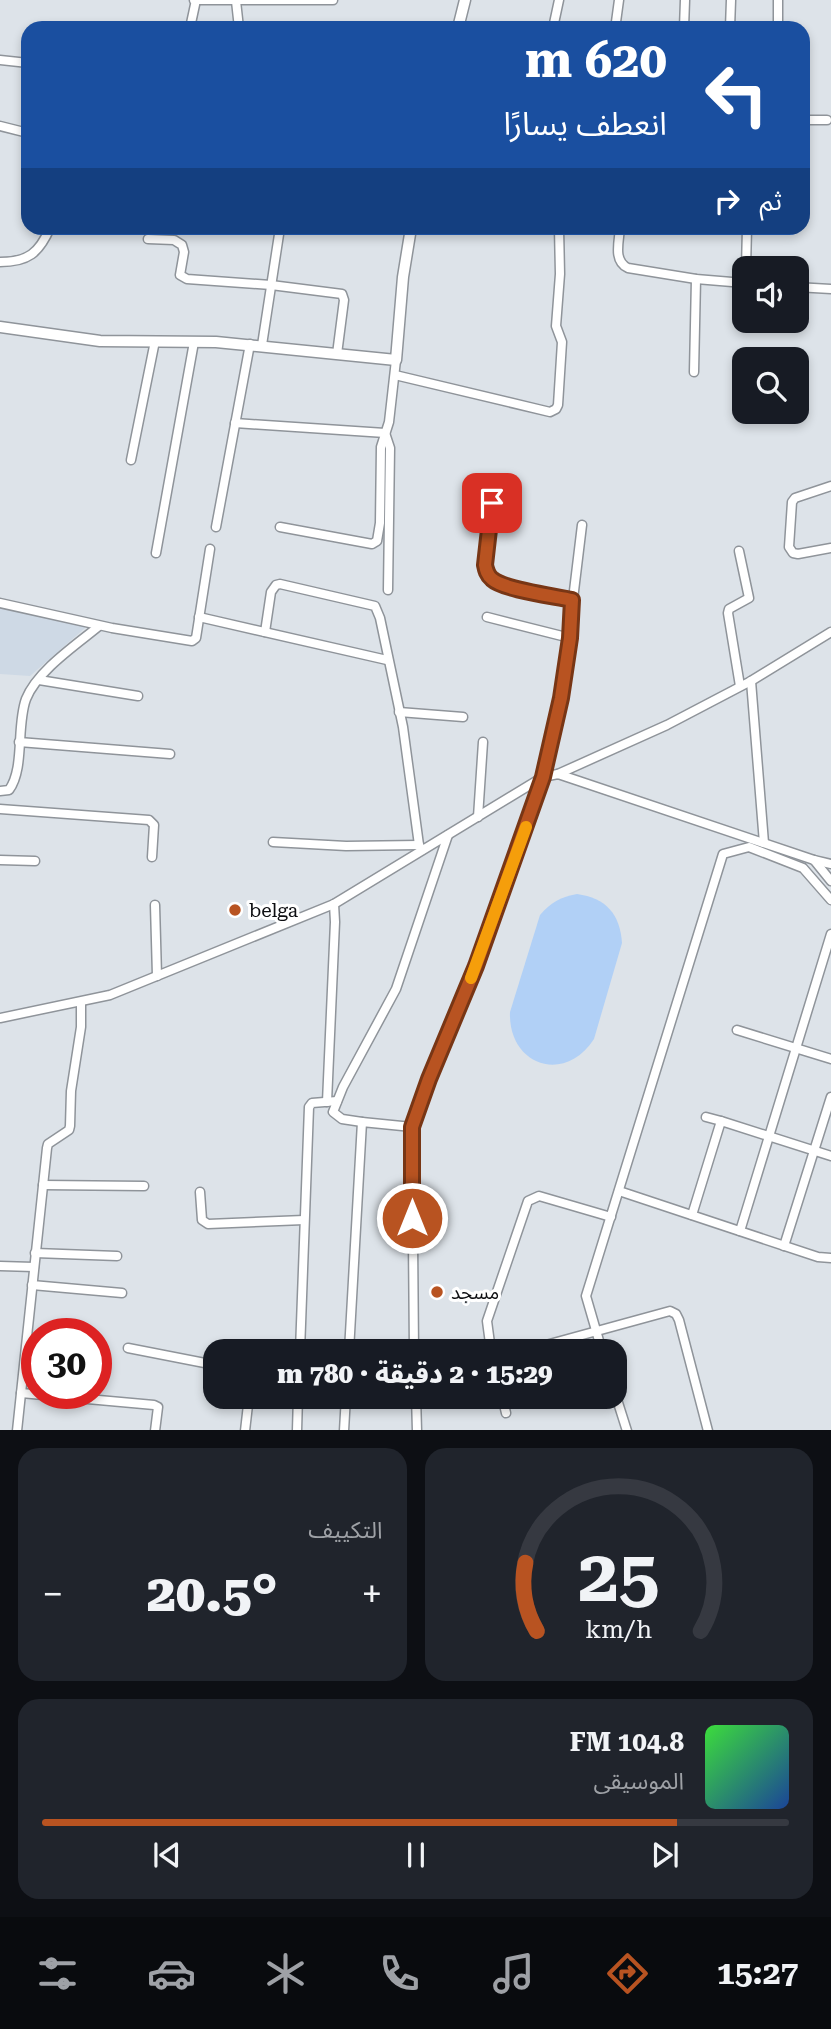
<!DOCTYPE html>
<html lang="ar">
<head>
<meta charset="utf-8">
<style>
	:root { --surface:#171b24; --page:#20242c; --text:#f1f3f6; --muted:#9ea1a6; --line:#363941; --accent:#b85321 }
	body { margin:0; font-family:"Roboto Serif","Noto Sans Arabic",serif; background:var(--page); color:var(--text); direction:rtl; height:100vh; display:flex; flex-direction:column; font-size:26px; white-space:nowrap }
	* { box-sizing:border-box; margin:0 }
	p { font-size:23px; color:var(--muted) }
	.icon { flex:none; width:38px; height:38px; fill:none; stroke:currentColor; stroke-width:2; stroke-linecap:round; stroke-linejoin:round }
	.map { position:relative; height:1430px; overflow:hidden; direction:ltr }
	.details { display:flex; flex-direction:column; gap:18px; padding:18px; background:#0d0f14; flex:1 }
	.details>* { flex:none }
	.guide { position:absolute; left:21px; top:21px; width:789px; height:214px; border-radius:21px; box-shadow:0 4px 10px #0003; direction:rtl; background:#1a4fa0; color:#fff; overflow:hidden }
	.buttons { position:absolute; left:732px; top:256px; display:grid; gap:14px }
	.buttons a { display:grid; place-items:center; width:77px; height:77px; border-radius:14px; background:var(--surface); box-shadow:0 4px 10px #0003; font-size:35px }
	.speed { position:absolute; left:21px; top:1318px; display:flex; gap:14px; font-size:35px; font-weight:700; text-align:center }
	.speed>* { display:grid; place-content:center; width:91px; height:91px; border-radius:50%; background:var(--surface); box-shadow:0 4px 10px #0003; line-height:1 }
	.speed .limit { border:10px solid #d22; background:#fff; color:#111 }
	.pin { position:absolute; display:grid; place-items:center; width:60px; height:60px; color:#fff; margin:-30px; border-radius:14px; box-shadow:0 4px 10px #0006 }
	.me { position:absolute; width:77px; margin:-38px; rotate:0deg; stroke-linejoin:round; filter:drop-shadow(0 0 5px #0008) }
	.turn { display:flex; align-items:center; gap:24px; height:147px; padding:0 28px; font-size:32px }
	.turn .icon { width:91px; height:91px; stroke-width:2.5 }
	.turn b { display:block; font-size:49px; line-height:60px }
	.then { display:flex; align-items:center; height:66px; padding:0 28px; background:#0003; gap:14px; font-size:26px }
	.big { font-size:52px; font-weight:800; line-height:1.1 }
	.details .widget { flex:1; display:flex; flex-direction:column; justify-content:center; gap:10px; min-width:0; padding:0 24px; border-radius:21px; background:var(--page) }
	.details .dial { align-items:center; gap:0 }
	.dial svg { height:182px; overflow:visible; fill:none; stroke:var(--line); stroke-width:7; stroke-linecap:round; text-anchor:middle }
	.dial text { fill:var(--text); stroke:none }
	.song { display:flex; align-items:center; gap:21px }
	.cover { width:84px; height:84px; border-radius:10px; background:linear-gradient(135deg,hsl(120 70% 55%),hsl(220 70% 35%)) }
	.played { height:7px; border-radius:4px; background:linear-gradient(90deg,var(--accent) 85%,var(--line) 85%) }
	.keys { display:flex; justify-content:space-around; direction:ltr }
	.heat { display:flex; justify-content:space-between; align-items:center; font-size:38px; direction:ltr }
	.details .tiles { flex:1; display:grid; gap:18px; grid-template-columns:1fr 1fr }
	.widget:last-child { grid-column:span 2 }
	.trip { position:absolute; left:203px; top:1339px; width:424px; height:70px; border-radius:21px; background:var(--surface); box-shadow:0 4px 10px #0003; font-weight:800; line-height:70px; text-align:center; direction:rtl }
	.menu { display:flex; height:112px; justify-content:space-around; align-items:center; background:#090b0e; color:var(--muted) }
	.menu .icon { width:49px; height:49px }
	.menu .selected { color:var(--accent) }
	.menu b { font-size:32px; color:var(--text) }
	.map>svg:first-child { display:block }
	.built { fill:#ced9e5 }
	.green { fill:#b1d0f6 }
	.lines { fill:none; stroke-linecap:round; stroke-linejoin:round }
	.minor-casing { stroke:#8f949a; stroke-width:11 }
	.tertiary-casing { stroke:#8f949a; stroke-width:13 }
	.minor { stroke:#fff; stroke-width:8 }
	.tertiary { stroke:#fff; stroke-width:10 }
	.route-casing { stroke:#783615; stroke-width:18 }
	.route { stroke:#b85321; stroke-width:12 }
	.slow { stroke:#f59e0b; stroke-width:12 }
	.poi-dot { fill:#b85321; stroke:#fff; stroke-width:2.5 }
	.labels { text-anchor:middle; stroke-width:6; stroke-linejoin:round; paint-order:stroke }
	.poi-label { font-size:19px; fill:#0d0e11; stroke:#fff; text-anchor:start }
</style>
</head>
<body>
<div class="map">
<svg width="831" height="1431" viewBox="0 0 831 1431">
	<rect width="100%" height="100%" fill="#dde3e9"/>
	<path class="built" d="M 0,607 L 84,626 L 85,628 L 30,676 L 0,674 Z"/>
	<path class="green" d="M 577,894 C 606,898 620,914 622,943 L 594,1039 C 564,1085 508,1065 510,1012 L 540,915 C 551,902 561,897 577,894 Z"/>
	<g class="lines">
		<g class="minor-casing">
			<g id="minor">
				<path d="M 194,0 L 333,0"/>
				<path d="M 236,1 L 239,28"/>
				<path d="M 616,22 L 619,0"/>
				<path d="M 190,28 L 196,0"/>
				<path d="M 553,28 L 559,0"/>
				<path d="M 684,28 L 685,0"/>
				<path d="M 730,28 L 731,0"/>
				<path d="M 778,28 L 778,0"/>
				<path d="M 0,60 L 28,63"/>
				<path d="M 803,120 L 827,120"/>
				<path d="M 0,126 L 28,133"/>
				<path d="M 620,228 C 619,242 613,261 628,268 L 696,279 L 744,283"/>
				<path d="M 148,239 L 174,240 L 182,245 L 184,252 L 180,275 L 187,279 L 271,285 L 342,294 L 344,300 L 337,354"/>
				<path d="M 0,262 C 28,262 39,253 50,228"/>
				<path d="M 746,268 L 747,228"/>
				<path d="M 796,287 L 831,289"/>
				<path d="M 262,345 L 280,228"/>
				<path d="M 694,372 L 696,279"/>
				<path d="M 395,375 L 550,412 L 556,409 L 558,405 L 562,342 L 556,326 L 560,274 L 559,228"/>
				<path d="M 235,423 L 385,433 L 390,448 L 388,590"/>
				<path d="M 131,460 L 155,341"/>
				<path d="M 495,484 C 492,504 477,568 493,580 C 506,590 554,596 572,600"/>
				<path d="M 831,486 L 795,498 L 792,502 L 789,547 L 793,553 L 798,554 L 831,548"/>
				<path d="M 216,527 L 250,344"/>
				<path d="M 280,527 L 372,544 L 377,541 L 380,523 L 381,447 L 389,422 L 396,360"/>
				<path d="M 739,551 L 749,598 L 729,609 L 728,613 L 740,686"/>
				<path d="M 156,553 L 194,342"/>
				<path d="M 0,603 L 112,628 L 192,641 L 196,638 L 210,549"/>
				<path d="M 199,617 L 387,660"/>
				<path d="M 487,617 L 570,638"/>
				<path d="M 265,632 L 271,592 L 276,585 L 280,584 L 375,606 L 380,618 L 403,727 L 419,845 L 422,850"/>
				<path d="M 39,680 L 138,696"/>
				<path d="M 751,681 L 764,843"/>
				<path d="M 399,712 L 463,717"/>
				<path d="M 19,742 L 170,754"/>
				<path d="M 558,774 L 667,725 L 751,681 L 831,632"/>
				<path d="M 0,791 L 9,790 C 25,768 16,726 26,699 C 37,671 76,645 99,626"/>
				<path d="M 0,809 L 149,820 L 154,825 L 152,857"/>
				<path d="M 478,817 L 483,742"/>
				<path d="M 273,842 L 346,846 L 419,845"/>
				<path d="M 0,860 L 35,861"/>
				<path d="M 814,860 L 831,864"/>
				<path d="M 155,905 L 157,976"/>
				<path d="M 0,1018 L 110,995 L 334,904 L 543,777 L 558,774 L 814,860 L 831,881"/>
				<path d="M 737,1030 L 831,1059"/>
				<path d="M 327,1102 L 335,922 L 334,904"/>
				<path d="M 706,1117 L 721,1121"/>
				<path d="M 362,1122 L 342,1119 L 333,1112 L 343,1087 L 396,989 L 448,835"/>
				<path d="M 43,1185 L 144,1186"/>
				<path d="M 619,1191 L 818,1257 L 831,1258"/>
				<path d="M 200,1192 L 202,1220 L 208,1224 L 304,1220"/>
				<path d="M 692,1215 L 721,1121 L 831,1156"/>
				<path d="M 740,1231 L 831,934"/>
				<path d="M 784,1246 L 831,1097"/>
				<path d="M 35,1253 L 117,1256"/>
				<path d="M 0,1266 L 34,1267"/>
				<path d="M 32,1285 L 122,1293"/>
				<path d="M 128,1348 L 215,1365"/>
				<path d="M 300,1351 L 309,1107 L 312,1103 L 337,1101"/>
				<path d="M 349,1351 L 362,1122 L 412,1127"/>
				<path d="M 414,1351 L 412,1127 L 429,1079 L 476,966 L 543,777 L 561,698 L 582,525"/>
				<path d="M 491,1351 L 487,1321 L 528,1201 L 539,1196 L 611,1217"/>
				<path d="M 524,1351 L 670,1311 L 676,1314 L 679,1320 L 708,1431"/>
				<path d="M 602,1351 L 586,1296 L 723,854 L 749,847 L 803,868 L 831,900"/>
				<path d="M 614,1390 L 627,1431"/>
				<path d="M 21,1393 L 154,1405 L 158,1407 L 155,1431"/>
				<path d="M 416,1396 L 417,1431"/>
				<path d="M 502,1396 L 506,1413"/>
				<path d="M 17,1431 L 47,1148 L 48,1144 L 69,1130 L 70,1126 L 71,1091 L 81,1027 L 81,1002"/>
				<path d="M 245,1431 L 249,1396"/>
				<path d="M 297,1431 L 298,1396"/>
				<path d="M 344,1431 L 346,1396"/>
			</g>
		</g>
		<g class="tertiary-casing">
			<g id="tertiary">
				<path d="M 458,28 L 465,0"/>
				<path d="M 0,327 L 100,341 L 216,342 L 396,360 L 403,277 L 411,228"/>
			</g>
		</g>
		<use href="#minor" class="minor"/>
		<use href="#tertiary" class="tertiary"/>
	</g>
	<g class="lines">
		<g class="route-casing">
			<path id="route" d="M 412,1218 L 412,1127 L 429,1079 L 476,966 L 543,777 L 561,698 L 570,638 L 572,600 C 555,596 504,590 492,579 C 487,575 486,570 485,565 L 492,503"/>
		</g>
		<use href="#route" class="route"/>
		<path class="slow" d="M 471,978 L 526,827"/>
	</g>
	<g class="poi-dot">
		<circle cx="235" cy="910" r="7"/>
		<circle cx="437" cy="1292" r="7"/>
	</g>
	<g class="labels">
		<g class="poi-label">
			<text x="249" y="917">belga</text>
			<text x="451" y="1299">مسجد</text>
		</g>
	</g>
</svg>
<div class="buttons">
<a><svg class="icon" aria-label="sound" viewBox="0 0 24 24"><path d="M4 9h4l5-4v14l-5-4H4zM17 9q2 3 0 6"/></svg></a>
<a><svg class="icon" aria-label="search" viewBox="0 0 24 24"><circle cx="10" cy="10" r="6"/><path d="M15 15l6 6"/></svg></a>
</div>
<div class="speed"><div class="limit">30</div></div>
<div class="pin" style="left:492px;top:503px;background:#d93025"><svg class="icon" aria-label="arrive" viewBox="0 0 24 24"><path d="M6 21V4h12l-3 4 3 4H6"/></svg></div>
<svg class="me" style="left:412px;top:1218px" viewBox="-20 -20 40 40"><circle r="17" fill="#b85321" stroke="#fff" stroke-width="3"/><path d="M0-11L8 9 0 5-8 9z" fill="#fff"/></svg>
<div class="trip">15:29 · 2 دقيقة · 780 m</div>
<div class="guide">
<div class="turn"><svg class="icon" aria-label="left" viewBox="0 0 24 24"><path d="M17 20v-9H6M10 6l-5 5 5 5"/></svg><div><b>620 m</b>انعطف يسارًا</div></div>
<div class="then">ثم<svg class="icon" aria-label="right" viewBox="0 0 24 24"><path d="M7 20v-9h11M14 6l5 5-5 5"/></svg></div>
</div>
</div>
<section class="details">
<div class="tiles">
<div class="widget dial"><svg viewBox="0 0 100 80">
<path d="M14 69A42 42 0 1 1 86 69"/>
<path d="M14 69A42 42 0 0 1 9 39" stroke="#b85321"/>
<text x="50" y="56" font-size="32" font-weight="700">25</text>
<text x="50" y="72" font-size="11">km/h</text>
</svg></div>
<div class="widget"><p>التكييف</p>
<div class="heat"><a>−</a><b class="big">20.5°</b><a>+</a></div>
</div>
<div class="widget">
<div class="song"><i class="cover"></i><div><b>104.8 FM</b><p>الموسيقى</p></div></div>
<div class="played"></div>
<div class="keys"><svg class="icon" aria-label="previous" viewBox="0 0 24 24"><path d="M18 5L8 12l10 7zM5 5v14"/></svg><svg class="icon" aria-label="pause" viewBox="0 0 24 24"><path d="M8 5v14M16 5v14"/></svg><svg class="icon" aria-label="next" viewBox="0 0 24 24"><path d="M6 5l10 7-10 7zM19 5v14"/></svg></div>
</div>
</div>
</section>
<nav class="menu">
<b>15:27</b>
<svg class="icon selected" aria-label="directions" viewBox="0 0 24 24"><path d="M12 3l9 9-9 9-9-9zM9 14v-3h6M13 9l2 2-2 2"/></svg>
<svg class="icon" aria-label="music" viewBox="0 0 24 24"><path d="M9 18V5l10-2v13"/><circle cx="6" cy="18" r="3"/><circle cx="16" cy="16" r="3"/></svg>
<svg class="icon" aria-label="phone" viewBox="0 0 24 24"><path d="M5 4h4l2 5-3 2q2 4 5 5l2-3 5 2v4C11 20 4 13 5 4z"/></svg>
<svg class="icon" aria-label="climate" viewBox="0 0 24 24"><path d="M12 3v18M4 7l16 10M4 17L20 7"/></svg>
<svg class="icon" aria-label="car" viewBox="0 0 24 24"><path d="M5 17H2v-5l4-1 3-4h7l3 4 3 1v5h-3M9 17h6M6 11h13"/><circle cx="7" cy="17" r="2"/><circle cx="17" cy="17" r="2"/></svg>
<svg class="icon" aria-label="filters" viewBox="0 0 24 24"><path d="M4 7h16M4 17h16"/><circle cx="9" cy="7" r="2"/><circle cx="15" cy="17" r="2"/></svg>
</nav>
</body>
</html>
